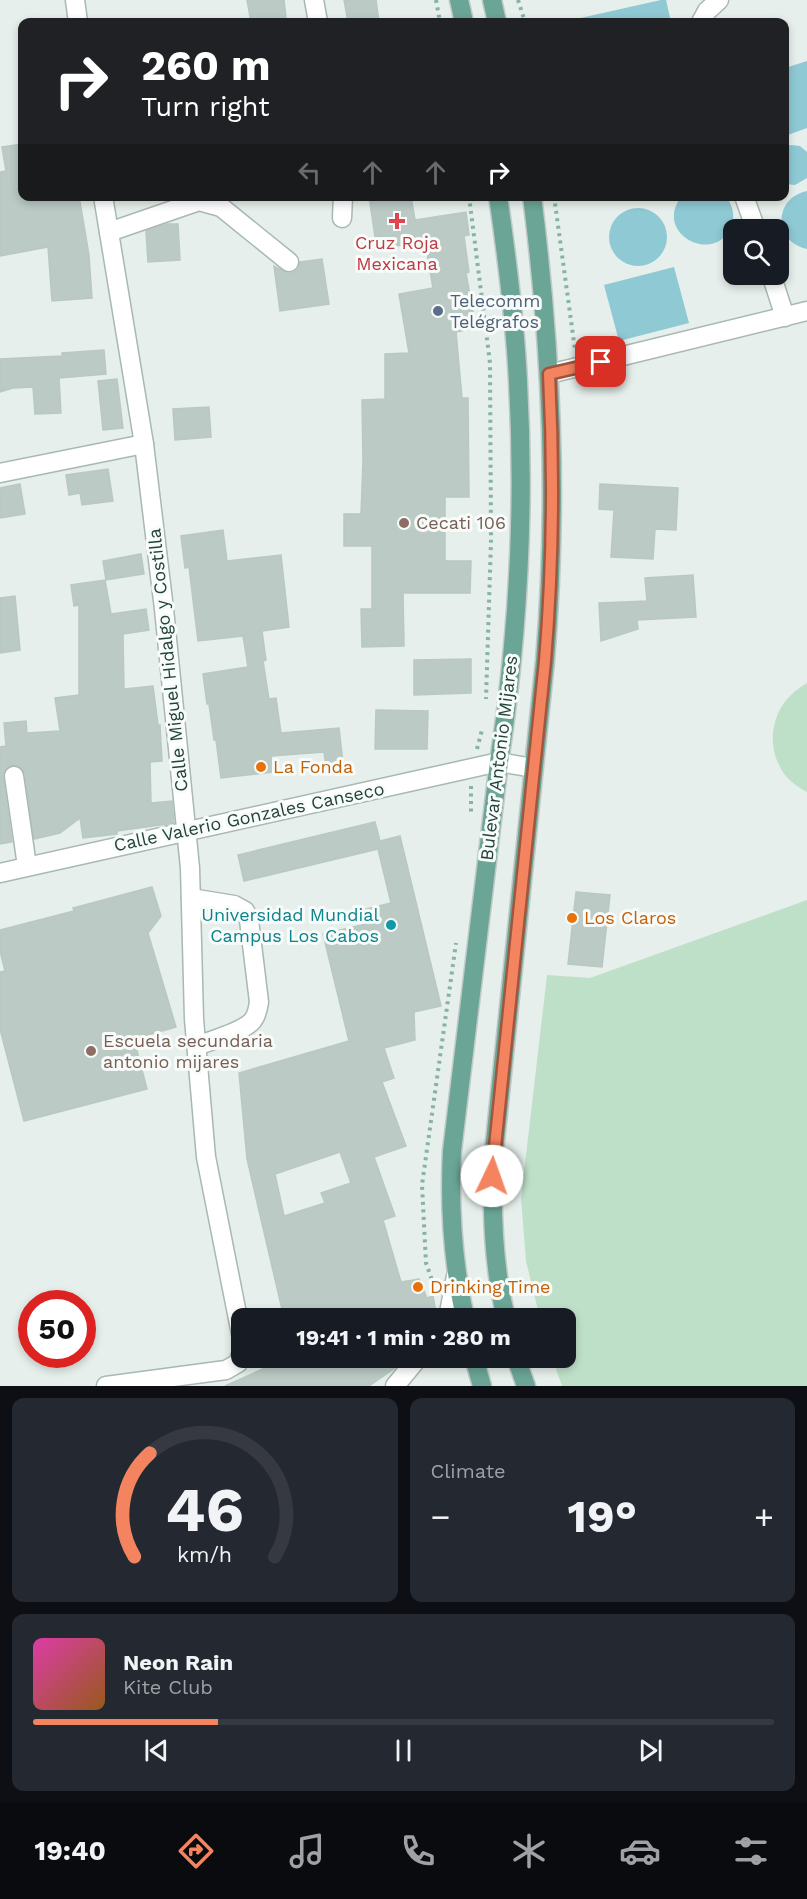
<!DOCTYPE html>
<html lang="en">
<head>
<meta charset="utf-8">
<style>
	:root { --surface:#171b24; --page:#242831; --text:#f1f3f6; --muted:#9ea1a6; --line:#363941; --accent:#f4845f }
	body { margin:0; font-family:"Work Sans",sans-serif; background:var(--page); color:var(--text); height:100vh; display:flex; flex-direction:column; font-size:22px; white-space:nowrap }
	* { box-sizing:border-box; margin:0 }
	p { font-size:20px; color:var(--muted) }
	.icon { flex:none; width:33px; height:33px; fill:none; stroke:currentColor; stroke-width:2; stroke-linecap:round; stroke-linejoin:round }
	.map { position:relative; height:1386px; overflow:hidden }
	.details { display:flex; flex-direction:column; gap:12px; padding:12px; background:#0d0f14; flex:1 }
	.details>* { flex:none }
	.hud { position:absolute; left:18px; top:18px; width:771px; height:183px; border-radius:12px; box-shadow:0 3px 9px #0003; background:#202124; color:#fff; overflow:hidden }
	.tools { position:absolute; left:723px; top:219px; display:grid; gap:12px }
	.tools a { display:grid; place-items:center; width:66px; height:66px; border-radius:12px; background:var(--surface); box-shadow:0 3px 9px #0003; font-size:30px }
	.speed { position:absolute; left:18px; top:1290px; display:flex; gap:12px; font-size:30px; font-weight:700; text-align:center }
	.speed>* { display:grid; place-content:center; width:78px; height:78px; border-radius:50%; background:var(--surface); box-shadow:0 3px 9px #0003; line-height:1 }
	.speed .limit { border:9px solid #d22; background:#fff; color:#111 }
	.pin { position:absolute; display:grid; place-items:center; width:51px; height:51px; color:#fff; margin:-26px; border-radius:12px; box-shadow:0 3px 9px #0006 }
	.me { position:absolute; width:66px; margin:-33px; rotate:3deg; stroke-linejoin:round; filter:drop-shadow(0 0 4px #0008) }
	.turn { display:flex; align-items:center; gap:21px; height:126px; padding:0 24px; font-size:27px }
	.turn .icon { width:78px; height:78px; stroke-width:2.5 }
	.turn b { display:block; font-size:42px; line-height:51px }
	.lanes { display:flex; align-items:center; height:57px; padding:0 24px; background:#0003; justify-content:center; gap:30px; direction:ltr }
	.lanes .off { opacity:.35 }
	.big { font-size:45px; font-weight:700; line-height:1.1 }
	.details .card { flex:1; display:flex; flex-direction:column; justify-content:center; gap:9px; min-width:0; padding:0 21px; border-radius:12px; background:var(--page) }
	.details .dial { align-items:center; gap:0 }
	.dial svg { height:156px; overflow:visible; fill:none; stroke:var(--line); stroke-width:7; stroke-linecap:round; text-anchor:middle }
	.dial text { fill:var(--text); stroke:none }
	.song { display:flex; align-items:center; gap:18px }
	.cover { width:72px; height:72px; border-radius:9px; background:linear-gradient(135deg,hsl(320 70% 55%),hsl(30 70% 35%)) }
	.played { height:6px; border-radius:3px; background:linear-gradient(90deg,var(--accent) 25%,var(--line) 25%) }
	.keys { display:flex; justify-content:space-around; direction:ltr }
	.heat { display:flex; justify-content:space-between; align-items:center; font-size:33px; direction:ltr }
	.details .tiles { flex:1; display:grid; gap:12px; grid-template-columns:1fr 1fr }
	.card:last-child { grid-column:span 2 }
	.trip { position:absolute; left:231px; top:1308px; width:345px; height:60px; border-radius:12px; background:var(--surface); box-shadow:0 3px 9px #0003; font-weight:700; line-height:60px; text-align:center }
	.menu { display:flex; height:96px; justify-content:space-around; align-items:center; background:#090b0e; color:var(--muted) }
	.menu .icon { width:42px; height:42px }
	.menu .on { color:var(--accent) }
	.menu b { font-size:27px; color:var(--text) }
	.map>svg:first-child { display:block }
	.green { fill:#bfe0c8 }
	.water { fill:#8ec9d4 }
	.building { fill:#bbcac4; stroke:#b8c9c2; stroke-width:1.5; fill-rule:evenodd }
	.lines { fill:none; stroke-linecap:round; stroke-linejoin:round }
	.minor-casing { stroke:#a8b8b2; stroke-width:21 }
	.major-casing { stroke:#c2cac8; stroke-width:21 }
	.path { stroke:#86b3a5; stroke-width:4; stroke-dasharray:3 4.5; stroke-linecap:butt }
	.minor { stroke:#fff; stroke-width:18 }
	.major { stroke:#6aa596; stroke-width:18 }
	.route-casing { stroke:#9f563e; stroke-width:15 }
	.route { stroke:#f4845f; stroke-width:10 }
	.health-dot { fill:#e0444e; stroke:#f7fbf9; stroke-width:2 }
	.service-dot { fill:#5c6f8a; stroke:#f7fbf9; stroke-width:2 }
	.education-dot { fill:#8d6e63; stroke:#f7fbf9; stroke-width:2 }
	.food-dot { fill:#e8710a; stroke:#f7fbf9; stroke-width:2 }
	.culture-dot { fill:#0f9aa8; stroke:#f7fbf9; stroke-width:2 }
	.labels { text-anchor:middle; stroke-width:6; stroke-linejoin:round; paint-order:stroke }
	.health-label { font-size:18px; fill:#be3a42; stroke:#f7fbf9 }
	.service-label { font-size:18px; fill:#4e5e75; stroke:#f7fbf9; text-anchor:start }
	.education-label { font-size:18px; fill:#785e54; stroke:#f7fbf9; text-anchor:start }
	.street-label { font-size:18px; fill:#24423a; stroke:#f7fbf9 }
	.food-label { font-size:18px; fill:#c56008; stroke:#f7fbf9; text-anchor:start }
	.culture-label { font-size:18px; fill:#0d838f; stroke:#f7fbf9; text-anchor:end }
</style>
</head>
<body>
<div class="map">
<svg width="807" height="1386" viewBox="0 0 807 1386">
	<rect width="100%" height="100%" fill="#e6efeb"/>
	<g class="green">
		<path d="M 807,683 L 807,792 C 796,786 786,779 780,767 C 767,744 772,712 792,694 C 796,690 802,686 807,683 Z"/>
		<path d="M 807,900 L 807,1386 L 562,1386 L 552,1358 L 566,1358 L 566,1318 L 540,1318 L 526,1261 L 521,1198 L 547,975 L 590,978 Z"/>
	</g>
	<g class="water">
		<path d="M 661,0 L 666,0 L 671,22 L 567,22 L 567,21 Z"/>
		<path d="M 807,61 L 807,128 L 785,136 L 785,68 Z"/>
		<path d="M 791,145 L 800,146 L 807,152 L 807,178 L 795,185 L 785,184 L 785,146 Z"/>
		<path d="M 807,191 L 807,249 C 773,242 773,198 807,191 Z"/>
		<path d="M 681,197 L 726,197 C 732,204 735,214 732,223 C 720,267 652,236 681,197 Z"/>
		<circle cx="638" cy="237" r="29"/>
		<path d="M 674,267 L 689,323 L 619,341 L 604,285 Z"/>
	</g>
	<g class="building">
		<path d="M 247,0 L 284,0 L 286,17 L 284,17 L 284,22 L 251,22 Z"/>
		<path d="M 344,0 L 376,0 L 379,22 L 348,22 Z"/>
		<path d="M 22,144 L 22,196 L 79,196 L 89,255 L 92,298 L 52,301 L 48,247 L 0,256 L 0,172 L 6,171 L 2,147 Z"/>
		<path d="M 369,196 L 411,196 L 415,220 L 466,212 L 469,235 L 464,236 L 469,272 L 466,273 L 476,328 L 456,332 L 462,398 L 468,398 L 469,497 L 445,497 L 445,561 L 471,561 L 470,593 L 403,593 L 404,646 L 362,647 L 361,609 L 372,609 L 372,546 L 344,546 L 344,514 L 361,514 L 363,461 L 362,400 L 385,399 L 385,354 L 409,353 L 399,294 L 433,288 L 425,241 L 384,248 L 383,236 L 375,237 Z"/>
		<path d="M 167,224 L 178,224 L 180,260 L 148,262 L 146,231 Z"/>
		<path d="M 322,259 L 329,304 L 280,311 L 274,266 L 287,273 L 292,273 L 298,269 L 300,262 Z"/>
		<path d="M 104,350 L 106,374 L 59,378 L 61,413 L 35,414 L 33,387 L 13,388 L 0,392 L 0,359 L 62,356 L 62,353 Z"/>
		<path d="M 117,379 L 123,428 L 103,430 L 98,381 Z"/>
		<path d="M 209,407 L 211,437 L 175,440 L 173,409 Z"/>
		<path d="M 108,469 L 113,501 L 82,505 L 80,493 L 69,495 L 66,475 Z"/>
		<path d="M 20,484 L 25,514 L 0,518 L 0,488 Z"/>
		<path d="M 600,484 L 678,488 L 676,530 L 655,529 L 653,559 L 611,557 L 614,510 L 599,509 Z"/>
		<path d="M 223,530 L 227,561 L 281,555 L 289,627 L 262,631 L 266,660 L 263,661 L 269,699 L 276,698 L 281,733 L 339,728 L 344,771 L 327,774 L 324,752 L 271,756 L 273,772 L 221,778 L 216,740 L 214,740 L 209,704 L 207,704 L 203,674 L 248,667 L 243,636 L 198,641 L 189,567 L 185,568 L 181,536 Z"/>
		<path d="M 141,554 L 144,574 L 106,580 L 103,561 Z"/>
		<path d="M 693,575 L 696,617 L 637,620 L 638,629 L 601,641 L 599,603 L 647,601 L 645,578 Z"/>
		<path d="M 105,580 L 111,614 L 146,609 L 149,630 L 123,634 L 124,689 L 153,686 L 158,725 L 160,725 L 162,761 L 150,762 L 151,803 L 172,801 L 174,823 L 117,831 L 117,834 L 83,838 L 80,818 L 60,833 L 34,839 L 25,774 L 19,766 L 13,765 L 7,768 L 3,777 L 12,842 L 0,844 L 0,747 L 6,746 L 4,723 L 26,721 L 27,733 L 60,731 L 55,698 L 79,695 L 79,605 L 74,606 L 71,585 Z"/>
		<path d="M 15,596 L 20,650 L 0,653 L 0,598 Z"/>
		<path d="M 471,659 L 471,693 L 414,695 L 414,660 Z"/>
		<path d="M 376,710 L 428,711 L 427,749 L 375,749 Z"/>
		<path d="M 375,822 L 380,841 L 400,836 L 441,1006 L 414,1012 L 415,1040 L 384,1048 L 394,1078 L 382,1082 L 406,1146 L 374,1157 L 395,1216 L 383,1220 L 401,1282 L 419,1279 L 427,1298 L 433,1296 L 437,1318 L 284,1318 L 247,1159 L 239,1073 L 349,1041 L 323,934 L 366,924 L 362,910 L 391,903 L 378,849 L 244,881 L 238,855 ZM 340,1152 L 351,1183 L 321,1193 L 325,1203 L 284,1216 L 275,1174 Z"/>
		<path d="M 152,887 L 161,916 L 148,933 L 176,1027 L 134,1039 L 147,1089 L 24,1121 L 0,1029 L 0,972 L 5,971 L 0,951 L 0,930 L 74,911 L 73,908 Z"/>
		<path d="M 576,892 L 610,895 L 602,967 L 568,964 Z"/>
		<path d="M 287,1358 L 404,1358 L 395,1368 L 369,1386 L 225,1386 Z"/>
	</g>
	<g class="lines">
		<g class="minor-casing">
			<g id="minor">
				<path d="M 75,0 L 78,22"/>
				<path d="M 314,0 L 318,22"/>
				<path d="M 701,22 L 707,11 L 719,0"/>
				<path d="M 103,196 L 144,444 L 164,609 L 190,868 L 194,1019 L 206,1157 L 242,1339"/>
				<path d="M 744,196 L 756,230"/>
				<path d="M 342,218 L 343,196"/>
				<path d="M 109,232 L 199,201 L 221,207 L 289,262"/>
				<path d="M 771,274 L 785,317"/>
				<path d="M 549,374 L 807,311"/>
				<path d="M 0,473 L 144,444"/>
				<path d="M 14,776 L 27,866"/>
				<path d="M 0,873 L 499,762 L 533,768"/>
				<path d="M 191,898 L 234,905 L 245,911 L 249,920 L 259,1002 C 258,1009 257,1015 253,1020 C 244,1032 211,1040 197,1046"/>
				<path d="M 448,1318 L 456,1276"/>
				<path d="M 106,1386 L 226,1370 L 238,1363 L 242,1351"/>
				<path d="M 395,1386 L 418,1358"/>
			</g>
		</g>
		<g class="major-casing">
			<g id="major">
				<path d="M 459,0 L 464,22"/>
				<path d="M 492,0 L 497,22"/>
				<path d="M 465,1318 C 453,1263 449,1208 452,1151 L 499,762 C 518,637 525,508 518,382 C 515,320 507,258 498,196"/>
				<path d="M 506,1318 C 493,1265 491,1206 494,1151 L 545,661 C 558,502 552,354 532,196"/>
				<path d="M 474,1358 L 482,1386"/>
				<path d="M 516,1358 L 526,1386"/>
			</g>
		</g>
		<g class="path">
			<path d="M 436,0 L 440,22"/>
			<path d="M 518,0 L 525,22"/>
			<path d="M 469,196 L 490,363 L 491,540 L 486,699"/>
			<path d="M 554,196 L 575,350"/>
			<path d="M 477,749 L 482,730"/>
			<path d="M 471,786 L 471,814"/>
			<path d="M 434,1286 L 426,1263 L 422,1185 L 456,943"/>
		</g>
		<use href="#minor" class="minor"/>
		<use href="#major" class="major"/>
	</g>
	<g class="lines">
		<g class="route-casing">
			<path id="route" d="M 492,1176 L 545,661 C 553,565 554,470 549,374 L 601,362"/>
		</g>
		<use href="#route" class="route"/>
	</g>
	<path class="health-dot" d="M394 212h6v6h6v6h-6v6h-6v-6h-6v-6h6z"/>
	<circle class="service-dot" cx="438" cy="311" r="6"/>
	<g class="education-dot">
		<circle cx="404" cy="523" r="6"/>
		<circle cx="91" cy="1051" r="6"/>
	</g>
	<g class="food-dot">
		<circle cx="261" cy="767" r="6"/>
		<circle cx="572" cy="918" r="6"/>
		<circle cx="418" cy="1287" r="6"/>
	</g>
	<circle class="culture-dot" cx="391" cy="925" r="6"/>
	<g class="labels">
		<g class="health-label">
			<text x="397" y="249">Cruz Roja<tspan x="397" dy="21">Mexicana</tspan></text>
		</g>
		<g class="service-label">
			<text x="450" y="307">Telecomm<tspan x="450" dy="21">Telégrafos</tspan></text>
		</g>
		<g class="education-label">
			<text x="416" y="529">Cecati 106</text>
			<text x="103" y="1047">Escuela secundaria<tspan x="103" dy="21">antonio mijares</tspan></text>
		</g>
		<g class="street-label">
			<text transform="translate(168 660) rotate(-96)" y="6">Calle Miguel Hidalgo y Costilla</text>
			<text transform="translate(499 758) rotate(-83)" y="6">Bulevar Antonio Mijares</text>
			<text transform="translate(249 817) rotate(-12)" y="6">Calle Valerio Gonzales Canseco</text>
		</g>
		<g class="food-label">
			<text x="273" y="773">La Fonda</text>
			<text x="584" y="924">Los Claros</text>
			<text x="430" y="1293">Drinking Time</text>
		</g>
		<g class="culture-label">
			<text x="379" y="921">Universidad Mundial<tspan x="379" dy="21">Campus Los Cabos</tspan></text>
		</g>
	</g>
</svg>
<div class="tools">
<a><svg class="icon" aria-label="search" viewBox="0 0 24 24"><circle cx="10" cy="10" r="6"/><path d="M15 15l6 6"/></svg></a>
</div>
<div class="speed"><div class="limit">50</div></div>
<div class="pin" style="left:601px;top:362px;background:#d93025"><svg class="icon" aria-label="arrive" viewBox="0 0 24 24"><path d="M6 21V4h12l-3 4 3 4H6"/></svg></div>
<svg class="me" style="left:492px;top:1176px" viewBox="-20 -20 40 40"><circle r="19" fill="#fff"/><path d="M0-13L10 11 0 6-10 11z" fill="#f4845f"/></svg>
<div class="trip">19:41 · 1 min · 280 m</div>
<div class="hud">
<div class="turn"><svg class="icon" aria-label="right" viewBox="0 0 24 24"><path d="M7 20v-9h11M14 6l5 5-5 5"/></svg><div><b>260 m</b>Turn right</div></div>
<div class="lanes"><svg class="icon off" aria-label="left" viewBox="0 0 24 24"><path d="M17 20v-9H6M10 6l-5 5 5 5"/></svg><svg class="icon off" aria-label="ahead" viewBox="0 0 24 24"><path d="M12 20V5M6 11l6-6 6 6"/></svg><svg class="icon off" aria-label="ahead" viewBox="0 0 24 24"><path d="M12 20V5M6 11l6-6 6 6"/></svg><svg class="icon" aria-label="right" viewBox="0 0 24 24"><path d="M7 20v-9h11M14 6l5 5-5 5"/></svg></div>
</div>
</div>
<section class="details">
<div class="tiles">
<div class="card dial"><svg viewBox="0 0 100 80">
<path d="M14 69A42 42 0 1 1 86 69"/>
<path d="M14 69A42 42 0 0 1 22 16" stroke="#f4845f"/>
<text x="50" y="56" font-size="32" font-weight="700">46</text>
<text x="50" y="72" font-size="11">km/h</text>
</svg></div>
<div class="card"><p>Climate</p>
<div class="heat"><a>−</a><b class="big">19°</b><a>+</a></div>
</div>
<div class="card">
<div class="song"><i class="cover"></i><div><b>Neon Rain</b><p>Kite Club</p></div></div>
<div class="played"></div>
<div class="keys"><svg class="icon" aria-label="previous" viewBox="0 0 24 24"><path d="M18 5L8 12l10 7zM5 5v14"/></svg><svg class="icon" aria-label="pause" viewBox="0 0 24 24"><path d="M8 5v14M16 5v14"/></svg><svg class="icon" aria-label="next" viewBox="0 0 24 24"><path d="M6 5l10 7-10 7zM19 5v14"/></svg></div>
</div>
</div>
</section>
<nav class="menu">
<b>19:40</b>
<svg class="icon on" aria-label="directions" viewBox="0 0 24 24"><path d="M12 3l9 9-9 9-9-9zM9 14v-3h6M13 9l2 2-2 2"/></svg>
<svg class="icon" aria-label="music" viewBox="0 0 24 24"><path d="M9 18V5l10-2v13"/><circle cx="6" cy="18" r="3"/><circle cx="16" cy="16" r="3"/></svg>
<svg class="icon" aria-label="phone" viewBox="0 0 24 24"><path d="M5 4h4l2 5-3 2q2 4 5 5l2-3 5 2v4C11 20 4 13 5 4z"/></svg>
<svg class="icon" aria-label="climate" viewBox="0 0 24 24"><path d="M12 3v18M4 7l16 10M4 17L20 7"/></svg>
<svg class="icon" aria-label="car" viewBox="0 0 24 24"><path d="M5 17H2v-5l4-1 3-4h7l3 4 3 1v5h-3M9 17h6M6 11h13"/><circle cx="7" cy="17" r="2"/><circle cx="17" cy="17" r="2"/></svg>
<svg class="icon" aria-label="filters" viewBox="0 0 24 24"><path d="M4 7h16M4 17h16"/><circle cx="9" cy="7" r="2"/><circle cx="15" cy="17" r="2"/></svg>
</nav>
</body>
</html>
